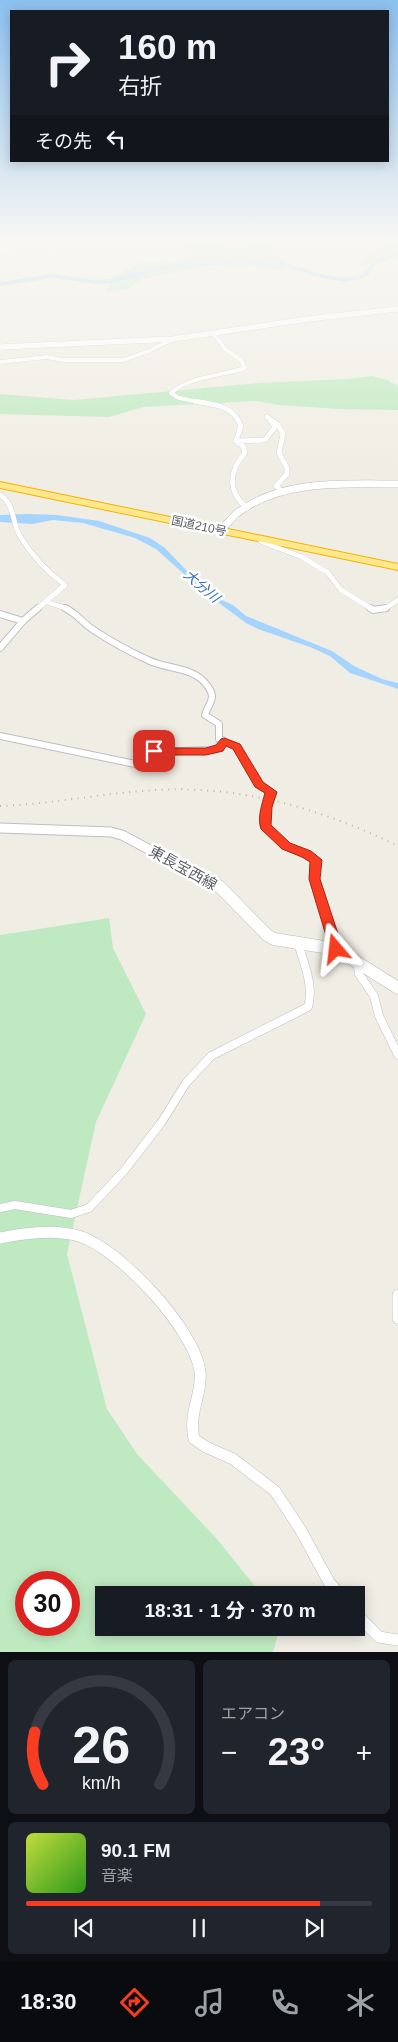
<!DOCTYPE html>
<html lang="ja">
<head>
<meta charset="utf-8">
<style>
	:root { --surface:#171b24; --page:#20242c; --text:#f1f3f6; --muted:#9ea1a6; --line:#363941; --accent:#f83c22 }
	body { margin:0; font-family:Helvetica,"Noto Sans JP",sans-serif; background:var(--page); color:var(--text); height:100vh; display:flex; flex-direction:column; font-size:19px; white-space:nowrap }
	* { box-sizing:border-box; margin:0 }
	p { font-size:16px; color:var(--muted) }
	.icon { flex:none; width:28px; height:28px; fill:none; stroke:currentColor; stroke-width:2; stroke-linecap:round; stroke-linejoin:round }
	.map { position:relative; height:1652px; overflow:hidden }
	.details { display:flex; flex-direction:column; gap:8px; padding:8px; background:#0d0f14; flex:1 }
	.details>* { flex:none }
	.banner { position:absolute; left:10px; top:10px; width:379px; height:152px; border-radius:0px; box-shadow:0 2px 12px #0003; background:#171b24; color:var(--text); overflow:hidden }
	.speed { position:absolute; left:15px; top:1571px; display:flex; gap:10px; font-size:25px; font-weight:700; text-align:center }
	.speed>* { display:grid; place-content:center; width:65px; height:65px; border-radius:50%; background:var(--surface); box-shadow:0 2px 12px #0003; line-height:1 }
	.speed .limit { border:8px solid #d22; background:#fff; color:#111 }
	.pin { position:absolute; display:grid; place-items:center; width:42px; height:42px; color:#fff; margin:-21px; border-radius:10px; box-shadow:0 2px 8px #0006 }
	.me { position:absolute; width:55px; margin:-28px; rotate:343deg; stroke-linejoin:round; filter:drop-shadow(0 0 4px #0008) }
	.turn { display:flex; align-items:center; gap:18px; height:105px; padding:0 25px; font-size:22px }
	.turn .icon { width:65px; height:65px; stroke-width:2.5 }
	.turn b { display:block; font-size:35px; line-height:42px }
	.then { display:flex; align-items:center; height:48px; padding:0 25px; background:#0003; gap:10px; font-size:19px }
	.big { font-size:38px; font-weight:700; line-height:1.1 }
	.details .card { flex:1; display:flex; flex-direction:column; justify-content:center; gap:8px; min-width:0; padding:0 18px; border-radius:8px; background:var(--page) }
	.details .dial { align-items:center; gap:0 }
	.dial svg { height:130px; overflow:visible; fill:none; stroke:var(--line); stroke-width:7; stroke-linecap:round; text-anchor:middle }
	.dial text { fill:var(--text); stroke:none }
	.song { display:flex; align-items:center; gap:15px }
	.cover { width:60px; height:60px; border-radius:8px; background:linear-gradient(135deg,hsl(70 70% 55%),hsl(110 70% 35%)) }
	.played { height:5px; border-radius:2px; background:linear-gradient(90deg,var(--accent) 85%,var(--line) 85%) }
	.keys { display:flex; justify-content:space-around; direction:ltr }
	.heat { display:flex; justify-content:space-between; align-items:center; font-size:28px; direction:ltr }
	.details .tiles { flex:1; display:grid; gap:8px; grid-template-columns:1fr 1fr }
	.card:last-child { grid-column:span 2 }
	.trip { position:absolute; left:95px; top:1586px; width:270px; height:50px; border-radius:0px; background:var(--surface); box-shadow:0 2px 12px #0003; font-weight:700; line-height:50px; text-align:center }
	.tabs { display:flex; height:80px; justify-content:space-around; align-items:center; background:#090b0e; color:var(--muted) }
	.tabs .icon { width:35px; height:35px }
	.tabs .active { color:var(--accent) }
	.tabs b { font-size:22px; color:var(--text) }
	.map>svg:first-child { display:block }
	.green { fill:#bfeac1; fill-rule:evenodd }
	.water { fill:#a5d4ff }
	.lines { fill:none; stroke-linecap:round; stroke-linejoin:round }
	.stream { stroke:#a5d4ff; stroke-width:1 }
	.river { fill:#a5d4ff; fill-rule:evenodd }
	.street-far4-casing { stroke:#bcbec4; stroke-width:4.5 }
	.street-far3-casing { stroke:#bcbec4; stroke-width:5.5 }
	.street-far2-casing { stroke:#bcbec4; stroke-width:8 }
	.street-far1-casing { stroke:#bcbec4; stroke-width:9 }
	.street-casing { stroke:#bcbec4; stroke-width:12 }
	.secondary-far3-casing { stroke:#babdc4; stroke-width:6 }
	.secondary-far2-casing { stroke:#babdc4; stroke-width:8 }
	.secondary-far1-casing { stroke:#babdc4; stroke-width:11 }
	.secondary-casing { stroke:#babdc4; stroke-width:13 }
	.highway-casing { stroke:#f4b200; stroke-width:2 }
	.street-far4 { stroke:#fff; stroke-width:4 }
	.street-far3 { stroke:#fff; stroke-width:5 }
	.street-far2 { stroke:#fff; stroke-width:6 }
	.street-far1 { stroke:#fff; stroke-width:8 }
	.street { stroke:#fff; stroke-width:11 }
	.secondary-far3 { stroke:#fff; stroke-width:5.5 }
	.secondary-far2 { stroke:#fff; stroke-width:7 }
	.secondary-far1 { stroke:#fff; stroke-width:9 }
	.secondary { stroke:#fff; stroke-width:12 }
	.highway { fill:#ffe78c; fill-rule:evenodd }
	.rail { stroke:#b6b7b7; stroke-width:2; stroke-dasharray:1 5.5; stroke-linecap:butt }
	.route { fill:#f83c22; stroke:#a12716 }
	.labels { text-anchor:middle; stroke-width:5; stroke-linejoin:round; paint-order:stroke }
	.far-street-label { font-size:12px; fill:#5c6066; stroke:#fff }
	.far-water-label { font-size:14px; font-style:italic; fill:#3872bb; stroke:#fff }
	.street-label { font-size:15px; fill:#5c6066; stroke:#fff }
</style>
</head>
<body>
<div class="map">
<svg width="398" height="1652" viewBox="0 0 398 1652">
	<rect width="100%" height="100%" fill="#f0eee4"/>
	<g class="green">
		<path d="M 174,241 L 209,241 L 238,250 L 251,245 L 251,241 L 271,241 L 270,249 L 275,255 L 286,262 L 282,271 L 244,266 L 210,266 L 141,279 L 128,289 L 106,292 L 113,277 L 140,263 L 178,261 L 198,256 Z"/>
		<path d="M 388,241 L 398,241 L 398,258 L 357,266 Z"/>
		<path d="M 372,376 L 387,380 L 398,386 L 398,410 L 338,409 L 279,405 L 256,401 L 143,407 L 109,417 L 0,414 L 0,394 L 74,400 L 259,383 L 347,379 Z"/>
		<path d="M 109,918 L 113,948 L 146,1014 L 96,1122 L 67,1254 L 107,1409 L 137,1454 L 217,1539 L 262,1595 L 104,1595 L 104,1628 L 280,1628 L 273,1652 L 0,1652 L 0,935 ZM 26,1582 L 69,1582 L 69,1625 L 26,1625 Z"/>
	</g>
	<path class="water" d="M 27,514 L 57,515 L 99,521 L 150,538 L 165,548 L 186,570 L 199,578 L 206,588 L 215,597 L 233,605 L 246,616 L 332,651 L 354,666 L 382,679 L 398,683 L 398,689 L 350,673 L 330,656 L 310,647 L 258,629 L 246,623 L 204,592 L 156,549 L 135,538 L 83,523 L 53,520 L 32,524 L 0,522 L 0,515 Z"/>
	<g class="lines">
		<path class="stream" d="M 185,241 L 189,245 L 218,250 L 219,254 L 215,262"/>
		<path class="river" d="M 398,251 L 398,255 L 378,263 L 366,277 L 345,282 L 322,278 L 284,267 L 241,263 L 165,269 L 112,283 L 95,284 L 52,278 L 0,286 L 0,282 L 52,274 L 95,280 L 112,279 L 165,265 L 241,259 L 285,263 L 325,275 L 345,278 L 362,275 L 374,261 Z"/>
		<g class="street-far4-casing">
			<g id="street-far4">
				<path d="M 0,249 L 27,246 L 53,248"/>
				<path d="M 53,249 L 62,241"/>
				<path d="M 0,362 L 47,357 L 63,360 L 123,360 L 149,351 L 173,339"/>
				<path d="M 203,403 L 179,398 L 171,393 C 191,376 221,376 245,368 L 241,360 L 225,349 L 214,334"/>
			</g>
		</g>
		<g class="street-far3-casing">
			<g id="street-far3">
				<path d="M 195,401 C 215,405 233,405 241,426 L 236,441"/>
				<path d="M 267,417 L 278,425 L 283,434 L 279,453 L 287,468 L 287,474 L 276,486 L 282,492"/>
				<path d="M 236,441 L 243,446 L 245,453 C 229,471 227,491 247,508"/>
				<path d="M 238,441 L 265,440 L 275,427 L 271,421"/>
				<path d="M 0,495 C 16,506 11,521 20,536 C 32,556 46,571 65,585 L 37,609"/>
				<path d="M 262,539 L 261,541 L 265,543 L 302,557 L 328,573 L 341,590 L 372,609"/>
				<path d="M 47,602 L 68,609"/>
				<path d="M 384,609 L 398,600"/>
			</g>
		</g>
		<g class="street-far2-casing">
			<g id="street-far2">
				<path d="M 65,608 C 76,613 82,622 92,629 C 110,641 130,652 150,661 C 167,669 193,667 206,684 C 218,699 209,701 205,715 L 219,724 L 219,739 L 237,747 L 259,785 L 271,792 L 265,826 L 286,846 L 316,860 L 315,875"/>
				<path d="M 370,608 L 373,610 L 386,608"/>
				<path d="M 0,614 L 23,621"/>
				<path d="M 0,648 L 23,621 L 38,608"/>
				<path d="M 0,736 L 140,765 L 145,756 L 152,752 L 212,750 L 220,748 L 224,741"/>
			</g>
		</g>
		<g class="street-far1-casing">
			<g id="street-far1">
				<path d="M 315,873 L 315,879 L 336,949"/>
				<path d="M 360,964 L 358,967 L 359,974 L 374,996 L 379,1016 L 398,1055"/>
				<path d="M 0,1208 L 15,1205 L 71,1214 L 89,1208 L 123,1172 L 161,1123 L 186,1083 L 211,1056 L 308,1007 C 314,985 304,964 298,943"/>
			</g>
		</g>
		<g class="street-casing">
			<g id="street">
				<path d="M 0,1238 C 26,1233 54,1229 79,1236 C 120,1249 194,1329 200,1371 C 203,1393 188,1412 194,1439 L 206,1447 L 233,1459 L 275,1491 L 300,1529 L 329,1582 L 340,1595"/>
				<path d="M 398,1295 L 398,1318"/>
				<path d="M 356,1614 L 379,1637 L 398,1640"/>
			</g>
		</g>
		<g class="secondary-far3-casing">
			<path id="secondary-far3" d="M 0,347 L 173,339 L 308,319 L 398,309"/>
		</g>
		<g class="secondary-far2-casing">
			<path id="secondary-far2" d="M 220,531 C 225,526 231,519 236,514 C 280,479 346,484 398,484"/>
		</g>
		<g class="secondary-far1-casing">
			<path id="secondary-far1" d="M 0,828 L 111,832 L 122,835 L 197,875"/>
		</g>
		<g class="secondary-casing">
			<path id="secondary" d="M 195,873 L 219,886 L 267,935 L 274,939 L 336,949 L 398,988"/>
		</g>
		<g class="highway-casing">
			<path id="highway" d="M 0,482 L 398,564 L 398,570 L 0,488 Z"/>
		</g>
		<use href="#street-far4" class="street-far4"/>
		<use href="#street-far3" class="street-far3"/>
		<use href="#street-far2" class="street-far2"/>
		<use href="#street-far1" class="street-far1"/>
		<use href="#street" class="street"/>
		<use href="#secondary-far3" class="secondary-far3"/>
		<use href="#secondary-far2" class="secondary-far2"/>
		<use href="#secondary-far1" class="secondary-far1"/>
		<use href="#secondary" class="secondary"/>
		<use href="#highway" class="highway"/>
		<path class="rail" d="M 0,806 C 52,804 103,793 156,790 C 241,785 322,809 398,846"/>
	</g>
	<linearGradient id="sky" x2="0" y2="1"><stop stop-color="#8dc1f1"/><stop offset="0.51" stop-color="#f8f7f3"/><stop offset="1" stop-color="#f8f7f3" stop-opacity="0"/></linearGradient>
	<rect width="398" height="472" fill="url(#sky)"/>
	<path class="route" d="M 224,738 L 240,744 L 263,782 L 277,792 L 272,807 L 271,825 L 290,843 L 311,851 L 322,860 L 320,879 L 343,949 L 341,953 L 332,953 L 330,949 L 309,879 L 310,862 L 302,857 L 282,849 L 261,829 C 257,818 262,804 265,793 L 255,787 L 233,749 L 226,746 L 223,751 L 206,755 L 154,755 L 149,751 L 154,748 L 206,748 L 216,745 L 221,739 Z"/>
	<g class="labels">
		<g class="far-street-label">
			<text transform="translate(199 526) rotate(12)" y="4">国道210号</text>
		</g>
		<g class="far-water-label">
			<text transform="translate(202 586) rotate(41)" y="5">大分川</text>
		</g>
		<g class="street-label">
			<text transform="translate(183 868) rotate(29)" y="5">東長宝西線</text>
		</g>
	</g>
</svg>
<div class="speed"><div class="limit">30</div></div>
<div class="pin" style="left:154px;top:751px;background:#d93025"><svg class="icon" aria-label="arrive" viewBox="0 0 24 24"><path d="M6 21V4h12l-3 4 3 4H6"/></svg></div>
<svg class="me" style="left:336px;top:949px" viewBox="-20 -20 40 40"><path d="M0-17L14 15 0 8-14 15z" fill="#f83c22" stroke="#fff" stroke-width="4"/></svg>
<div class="trip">18:31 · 1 分 · 370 m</div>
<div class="banner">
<div class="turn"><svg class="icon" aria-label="right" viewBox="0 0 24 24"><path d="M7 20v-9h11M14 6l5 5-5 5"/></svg><div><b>160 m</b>右折</div></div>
<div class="then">その先<svg class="icon" aria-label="left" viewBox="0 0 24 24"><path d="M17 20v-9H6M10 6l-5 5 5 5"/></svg></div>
</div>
</div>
<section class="details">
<div class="tiles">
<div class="card dial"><svg viewBox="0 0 100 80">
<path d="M14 69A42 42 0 1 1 86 69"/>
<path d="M14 69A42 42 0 0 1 9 37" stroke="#f83c22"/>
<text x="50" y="56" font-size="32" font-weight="700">26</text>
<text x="50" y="72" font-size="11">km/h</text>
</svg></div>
<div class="card"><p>エアコン</p>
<div class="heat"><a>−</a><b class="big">23°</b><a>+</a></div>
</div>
<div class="card">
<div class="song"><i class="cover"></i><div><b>90.1 FM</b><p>音楽</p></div></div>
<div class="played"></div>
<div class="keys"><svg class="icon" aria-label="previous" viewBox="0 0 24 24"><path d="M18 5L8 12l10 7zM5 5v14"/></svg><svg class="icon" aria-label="pause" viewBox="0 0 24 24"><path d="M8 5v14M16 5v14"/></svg><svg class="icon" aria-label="next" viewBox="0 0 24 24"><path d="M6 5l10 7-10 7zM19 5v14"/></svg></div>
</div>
</div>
</section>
<nav class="tabs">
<b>18:30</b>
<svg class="icon active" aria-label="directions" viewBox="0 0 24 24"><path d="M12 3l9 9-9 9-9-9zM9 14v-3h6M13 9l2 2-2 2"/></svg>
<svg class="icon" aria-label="music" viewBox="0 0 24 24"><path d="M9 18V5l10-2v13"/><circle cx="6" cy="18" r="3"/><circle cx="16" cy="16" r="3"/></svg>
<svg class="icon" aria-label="phone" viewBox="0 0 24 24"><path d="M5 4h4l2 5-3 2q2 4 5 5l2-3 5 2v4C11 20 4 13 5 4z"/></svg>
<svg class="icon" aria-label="climate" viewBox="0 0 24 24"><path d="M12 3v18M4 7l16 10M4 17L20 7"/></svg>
</nav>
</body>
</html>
